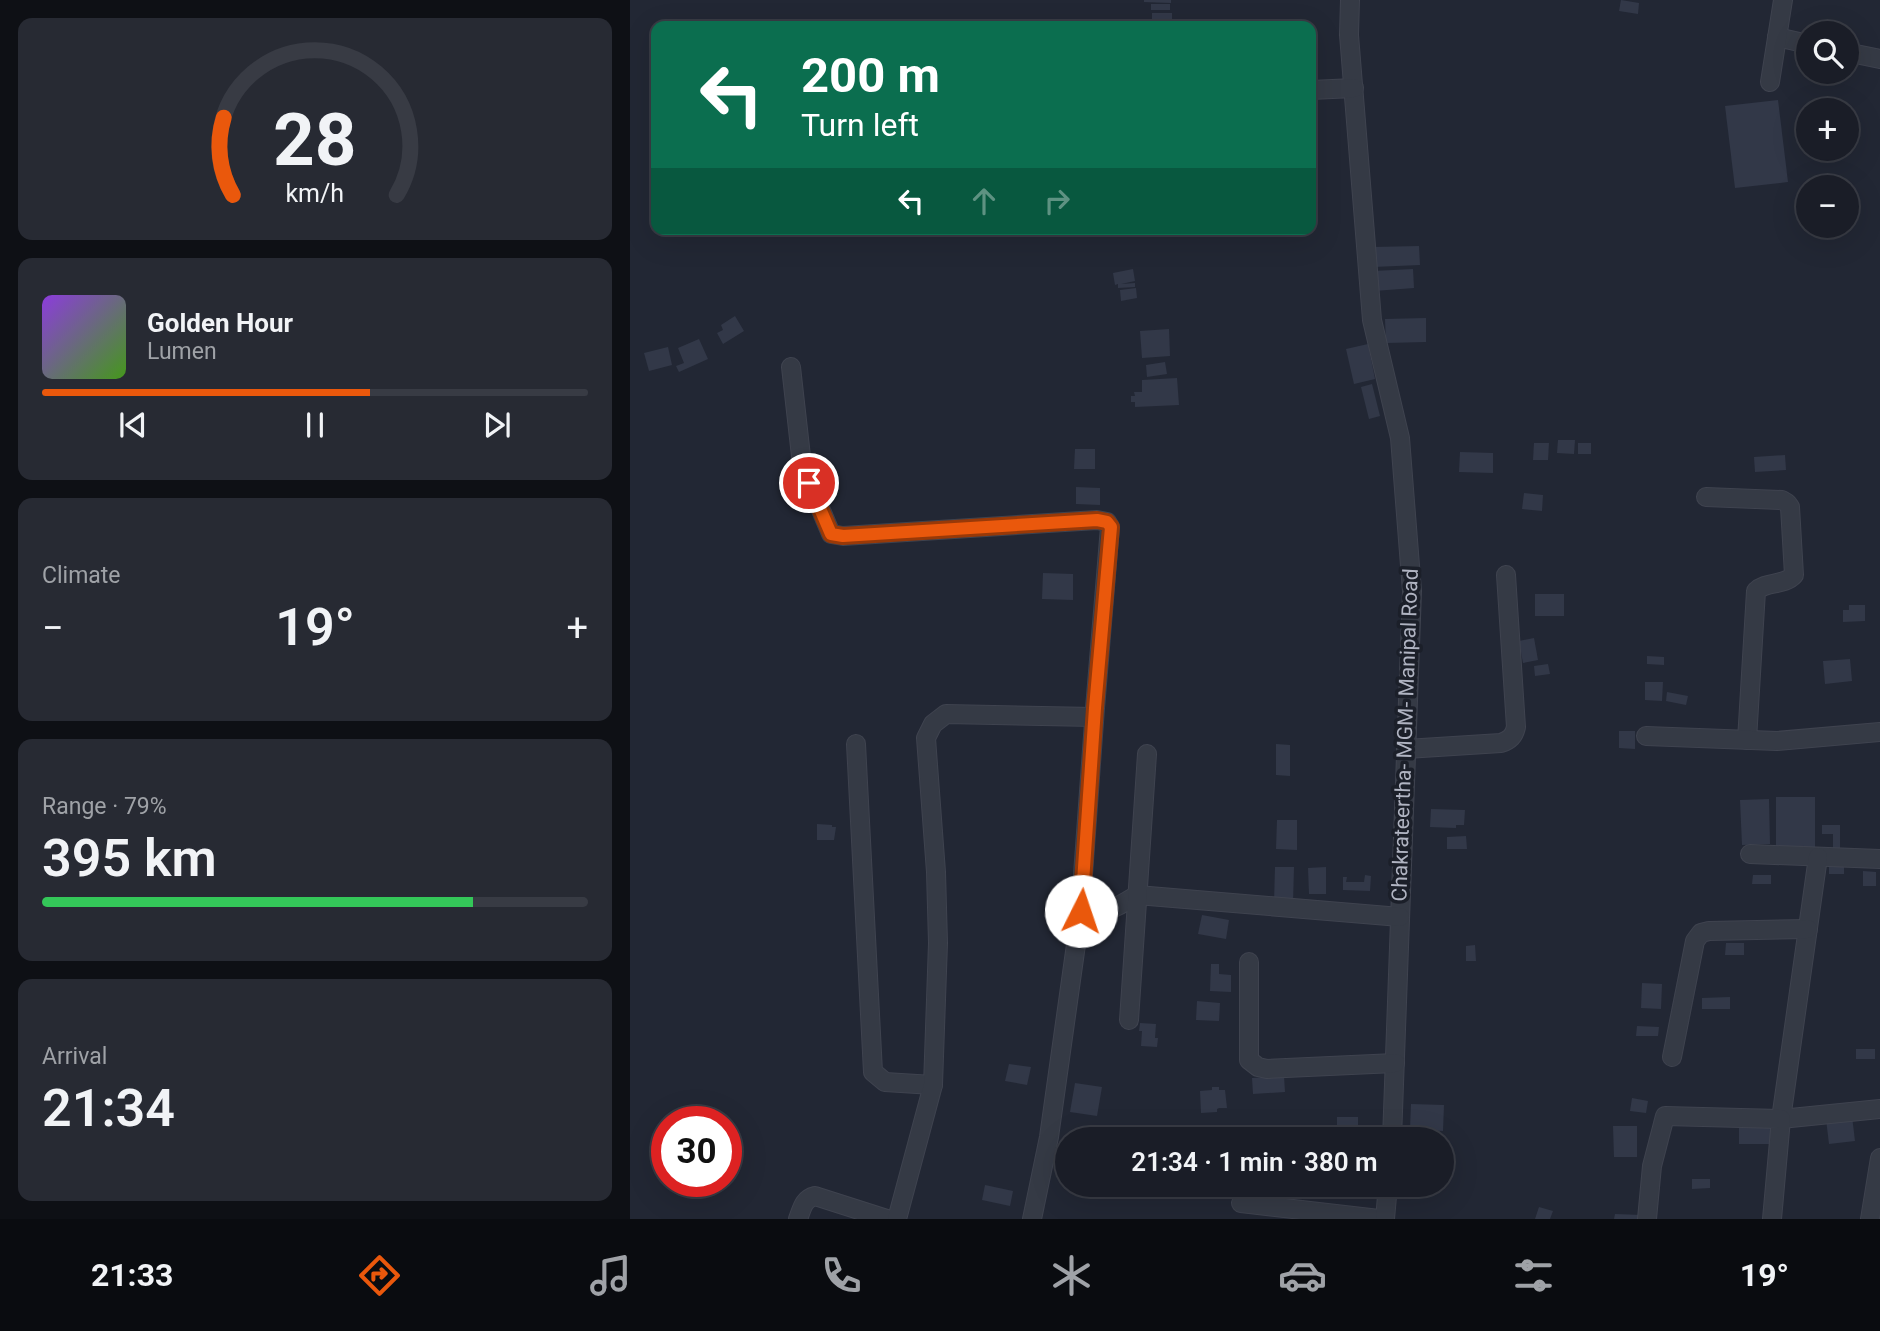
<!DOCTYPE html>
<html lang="en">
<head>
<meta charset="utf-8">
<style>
	:root { --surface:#1a1d27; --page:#272a33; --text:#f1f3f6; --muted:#9fa2a7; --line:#383b44; --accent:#ea580c }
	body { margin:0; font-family:Roboto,sans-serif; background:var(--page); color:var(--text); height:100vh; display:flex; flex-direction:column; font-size:26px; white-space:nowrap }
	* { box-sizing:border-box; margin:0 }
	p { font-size:23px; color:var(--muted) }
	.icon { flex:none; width:38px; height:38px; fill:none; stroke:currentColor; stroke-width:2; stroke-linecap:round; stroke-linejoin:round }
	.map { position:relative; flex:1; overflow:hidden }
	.drawer { display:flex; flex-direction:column; gap:18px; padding:18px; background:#0e1015; width:630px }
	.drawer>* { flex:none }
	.guide { position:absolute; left:21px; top:21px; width:665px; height:214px; border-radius:14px; box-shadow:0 7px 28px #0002,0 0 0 2px var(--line); background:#0b6e4f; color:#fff; overflow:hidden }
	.buttons { position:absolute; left:1166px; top:21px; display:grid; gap:14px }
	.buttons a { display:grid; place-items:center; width:63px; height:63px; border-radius:50%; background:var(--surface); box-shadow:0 7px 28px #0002,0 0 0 2px var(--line); font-size:35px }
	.speed { position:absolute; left:21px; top:1106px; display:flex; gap:14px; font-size:35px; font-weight:700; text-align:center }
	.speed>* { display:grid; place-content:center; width:91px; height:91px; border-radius:50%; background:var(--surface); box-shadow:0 7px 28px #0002,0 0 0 2px var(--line); line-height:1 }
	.speed .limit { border:10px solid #d22; background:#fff; color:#111 }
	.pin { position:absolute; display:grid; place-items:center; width:60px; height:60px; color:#fff; margin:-30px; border:4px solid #fff; border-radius:50%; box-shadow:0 2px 7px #0007 }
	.me { position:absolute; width:77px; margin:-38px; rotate:4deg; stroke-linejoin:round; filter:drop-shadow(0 0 5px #0008) }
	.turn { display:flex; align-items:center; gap:24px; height:147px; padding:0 35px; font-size:32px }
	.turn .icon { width:91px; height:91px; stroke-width:2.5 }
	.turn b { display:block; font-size:49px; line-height:60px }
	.lanes { display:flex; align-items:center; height:66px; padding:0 35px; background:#0003; justify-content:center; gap:35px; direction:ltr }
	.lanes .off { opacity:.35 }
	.big { font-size:52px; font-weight:600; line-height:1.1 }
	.drawer .widget { flex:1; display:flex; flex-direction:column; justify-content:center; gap:10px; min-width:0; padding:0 24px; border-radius:14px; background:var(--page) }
	.drawer .dial { align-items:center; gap:0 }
	.dial svg { height:182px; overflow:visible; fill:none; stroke:var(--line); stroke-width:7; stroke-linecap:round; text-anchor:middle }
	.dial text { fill:var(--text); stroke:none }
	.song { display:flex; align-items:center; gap:21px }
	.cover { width:84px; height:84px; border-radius:10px; background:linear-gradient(135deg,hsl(270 70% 55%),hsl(100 70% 35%)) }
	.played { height:7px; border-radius:4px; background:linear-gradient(90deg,var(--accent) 60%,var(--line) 60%) }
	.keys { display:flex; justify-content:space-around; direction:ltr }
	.heat { display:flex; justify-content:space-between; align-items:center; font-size:38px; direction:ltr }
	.charge { height:10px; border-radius:5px; background:linear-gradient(90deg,#34c759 79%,var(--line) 0) }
	.trip { position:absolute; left:425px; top:1127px; width:399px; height:70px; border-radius:35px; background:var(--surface); box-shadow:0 7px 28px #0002,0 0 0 2px var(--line); font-weight:600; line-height:70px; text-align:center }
	.tab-bar { display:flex; height:112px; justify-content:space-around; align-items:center; background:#0a0c10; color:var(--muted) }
	.tab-bar .icon { width:49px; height:49px }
	.tab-bar .active { color:var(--accent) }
	.tab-bar b { font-size:32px; color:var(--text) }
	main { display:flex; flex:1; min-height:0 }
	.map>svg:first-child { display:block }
	.building { fill:#323848 }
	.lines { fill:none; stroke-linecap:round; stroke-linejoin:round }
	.minor-casing { stroke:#3f434f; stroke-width:20 }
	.minor { stroke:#353a45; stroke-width:18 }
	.route-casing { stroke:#983908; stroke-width:18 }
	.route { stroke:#ea580c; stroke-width:12 }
	.labels { text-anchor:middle; stroke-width:7; stroke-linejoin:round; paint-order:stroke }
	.street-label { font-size:21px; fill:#b0b4c2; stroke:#1b1f29 }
</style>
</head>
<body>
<main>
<section class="drawer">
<div class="widget dial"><svg viewBox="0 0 100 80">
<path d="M14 69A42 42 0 1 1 86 69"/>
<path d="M14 69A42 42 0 0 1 10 35" stroke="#ea580c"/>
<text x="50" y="56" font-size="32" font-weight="700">28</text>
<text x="50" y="72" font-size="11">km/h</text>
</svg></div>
<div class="widget">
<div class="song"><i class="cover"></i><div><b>Golden Hour</b><p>Lumen</p></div></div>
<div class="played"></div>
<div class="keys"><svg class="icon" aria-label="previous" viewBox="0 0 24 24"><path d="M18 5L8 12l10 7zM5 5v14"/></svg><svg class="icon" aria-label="pause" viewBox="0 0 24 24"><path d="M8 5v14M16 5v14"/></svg><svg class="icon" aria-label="next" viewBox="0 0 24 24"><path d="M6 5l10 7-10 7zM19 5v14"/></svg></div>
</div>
<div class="widget"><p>Climate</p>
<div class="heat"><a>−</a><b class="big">19°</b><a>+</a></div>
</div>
<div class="widget"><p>Range · 79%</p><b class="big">395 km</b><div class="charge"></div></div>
<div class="widget"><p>Arrival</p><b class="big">21:34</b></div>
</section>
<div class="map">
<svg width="1250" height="1219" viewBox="0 0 1250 1219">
	<rect width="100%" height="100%" fill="#222734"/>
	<g class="building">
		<path d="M 514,0 L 541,0 L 541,3 L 514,2 Z"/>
		<path d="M 991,0 L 1009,3 L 1008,14 L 989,11 Z"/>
		<rect x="521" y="4" width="19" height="6"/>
		<rect x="522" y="13" width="20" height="13"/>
		<path d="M 1148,100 L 1158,182 L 1105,188 L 1095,106 Z"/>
		<path d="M 789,246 L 790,265 L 743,267 L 743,247 Z"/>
		<path d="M 503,269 L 505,281 L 491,284 L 505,283 L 505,287 L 488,288 L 488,284 L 485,285 L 483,273 Z"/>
		<path d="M 783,269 L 784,288 L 744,291 L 743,271 Z"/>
		<path d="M 506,288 L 507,298 L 491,301 L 490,290 Z"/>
		<path d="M 105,316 L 114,331 L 93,344 L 87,333 L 93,330 L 91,325 Z"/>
		<path d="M 796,318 L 796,342 L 756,343 L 755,319 Z"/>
		<path d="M 539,329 L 540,356 L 512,358 L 510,331 Z"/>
		<path d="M 69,339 L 78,359 L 49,372 L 46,366 L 54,363 L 48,348 Z"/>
		<path d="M 738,344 L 745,379 L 724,384 L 716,349 Z"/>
		<path d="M 38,347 L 42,365 L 19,371 L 14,353 Z"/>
		<path d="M 535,362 L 537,374 L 517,377 L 516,365 Z"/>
		<path d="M 547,378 L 549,405 L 505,407 L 505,402 L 501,402 L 501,396 L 505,396 L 504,392 L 512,392 L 512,380 Z"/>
		<path d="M 742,384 L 750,416 L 739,419 L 731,387 Z"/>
		<path d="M 928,440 L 945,440 L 944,454 L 927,453 Z"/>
		<path d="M 904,443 L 919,443 L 918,460 L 903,460 Z"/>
		<rect x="948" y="443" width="13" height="11"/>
		<path d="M 445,449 L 465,449 L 465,469 L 444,469 Z"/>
		<path d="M 830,452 L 863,453 L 863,473 L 829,472 Z"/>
		<path d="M 1155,455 L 1156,470 L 1125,472 L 1124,457 Z"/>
		<path d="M 446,487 L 470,488 L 470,505 L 446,504 Z"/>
		<path d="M 894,493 L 913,495 L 912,511 L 892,509 Z"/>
		<path d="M 413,573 L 443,574 L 443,600 L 412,599 Z"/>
		<rect x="905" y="594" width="29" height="22"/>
		<path d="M 1219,605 L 1235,605 L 1235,621 L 1213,622 L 1213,610 L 1219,610 Z"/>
		<path d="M 904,638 L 908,660 L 893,663 L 889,641 Z"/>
		<path d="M 1017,656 L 1034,657 L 1034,665 L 1017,664 Z"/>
		<path d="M 1220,659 L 1222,681 L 1195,684 L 1193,661 Z"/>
		<path d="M 918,664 L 920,674 L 905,676 L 904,666 Z"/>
		<path d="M 1015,682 L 1033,682 L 1032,701 L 1015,700 Z"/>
		<path d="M 1037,692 L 1058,696 L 1056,705 L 1036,701 Z"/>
		<path d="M 989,731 L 1005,731 L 1005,749 L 989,748 Z"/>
		<path d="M 646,744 L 660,745 L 660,776 L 646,775 Z"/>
		<rect x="1146" y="797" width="39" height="51"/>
		<path d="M 1139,799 L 1140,844 L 1112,845 L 1110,800 Z"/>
		<path d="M 801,809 L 835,810 L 834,825 L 826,825 L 826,828 L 800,827 Z"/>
		<path d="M 647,820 L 667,820 L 667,850 L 646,849 Z"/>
		<path d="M 187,824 L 202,825 L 202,827 L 206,827 L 204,840 L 187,840 Z"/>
		<path d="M 1192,825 L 1210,825 L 1210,848 L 1203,848 L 1203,834 L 1192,834 Z"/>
		<path d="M 836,836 L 837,849 L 817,849 L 817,837 Z"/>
		<path d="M 645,867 L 664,867 L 663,903 L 644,903 Z"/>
		<path d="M 696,867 L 696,894 L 679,894 L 678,868 Z"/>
		<rect x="1199" y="867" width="15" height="7"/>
		<path d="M 1233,871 L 1246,872 L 1246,886 L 1233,886 Z"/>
		<path d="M 735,875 L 741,876 L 740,891 L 713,890 L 713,877 L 717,877 L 716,882 L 734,882 Z"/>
		<path d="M 1123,875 L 1141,875 L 1141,884 L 1122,884 Z"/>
		<path d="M 572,915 L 599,920 L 596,939 L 568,934 Z"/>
		<path d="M 1096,943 L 1114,943 L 1114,955 L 1095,955 Z"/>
		<path d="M 845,945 L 846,961 L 836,961 L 836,946 Z"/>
		<path d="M 581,964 L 589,964 L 589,974 L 601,975 L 601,992 L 580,991 Z"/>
		<path d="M 1012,983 L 1032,984 L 1031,1009 L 1011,1008 Z"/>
		<path d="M 1100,997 L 1100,1009 L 1072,1009 L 1072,998 Z"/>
		<path d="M 567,1001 L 590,1003 L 589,1021 L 566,1020 Z"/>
		<path d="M 510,1023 L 526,1024 L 525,1038 L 528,1038 L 527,1047 L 511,1046 L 512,1031 L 509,1031 Z"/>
		<path d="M 1007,1026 L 1029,1027 L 1028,1036 L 1006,1036 Z"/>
		<rect x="1226" y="1049" width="19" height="10"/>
		<path d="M 379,1064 L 401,1067 L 397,1085 L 375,1081 Z"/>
		<path d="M 654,1076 L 655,1092 L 623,1094 L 622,1078 Z"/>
		<path d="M 445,1083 L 472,1087 L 467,1116 L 440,1112 Z"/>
		<path d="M 582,1087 L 589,1087 L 589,1090 L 595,1090 L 597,1108 L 589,1108 L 587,1109 L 587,1112 L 571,1113 L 570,1091 L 582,1090 Z"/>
		<path d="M 1002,1098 L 1018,1101 L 1016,1113 L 1000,1111 Z"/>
		<path d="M 781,1104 L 814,1105 L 813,1131 L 780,1129 Z"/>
		<path d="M 1222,1116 L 1225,1141 L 1199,1144 L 1196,1119 Z"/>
		<path d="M 707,1117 L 728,1117 L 728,1136 L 722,1136 L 721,1139 L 713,1139 L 713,1134 L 707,1134 Z"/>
		<path d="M 983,1126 L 1007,1126 L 1007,1157 L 984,1157 Z"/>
		<path d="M 1141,1127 L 1141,1144 L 1109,1144 L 1109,1128 Z"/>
		<path d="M 1062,1179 L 1080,1179 L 1080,1188 L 1062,1189 Z"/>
		<path d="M 355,1185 L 383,1191 L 380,1206 L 352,1200 Z"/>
		<path d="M 909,1207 L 923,1211 L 920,1219 L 905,1219 Z"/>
		<path d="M 985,1214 L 1012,1215 L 1012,1219 L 984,1219 Z"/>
	</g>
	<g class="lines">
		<g class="minor-casing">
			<g id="minor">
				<path d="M 720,0 L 719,35 L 742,320 L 770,438 L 782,591 L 762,1139"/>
				<path d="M 1147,37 L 1178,44"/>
				<path d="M 1216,52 L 1250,59"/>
				<path d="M 1140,82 L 1153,0"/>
				<path d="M 681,90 L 724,88"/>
				<path d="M 161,367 L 172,465 L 201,534 L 213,536 L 467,520 L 477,522 L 480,527 L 465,708 L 450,916 L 419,1137 L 402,1219"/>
				<path d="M 1076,497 L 1152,500 L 1157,503 L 1160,507 L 1164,575 C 1154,586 1136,581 1126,591 L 1117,740"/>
				<path d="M 1016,736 L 1147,741 L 1250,732"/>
				<path d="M 226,744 L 243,1072 L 255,1082 L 303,1085"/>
				<path d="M 776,749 L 871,743 C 880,740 884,736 886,727 L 876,575"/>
				<path d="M 1120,854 L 1250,859"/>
				<path d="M 1188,857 L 1151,1119 L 1250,1109"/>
				<path d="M 451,911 C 479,913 484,909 507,895 L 770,917"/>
				<path d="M 619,962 L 619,1060 L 628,1067 L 637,1069 L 765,1063"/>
				<path d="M 499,1020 L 517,754"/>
				<path d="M 1042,1057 L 1065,941 L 1071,933 L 1079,931 L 1178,929"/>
				<path d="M 611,1203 L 749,1219"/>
				<path d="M 168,1219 C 172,1209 173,1199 185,1196 L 257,1219"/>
				<path d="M 267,1219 L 303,1085 L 308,943 L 306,872 L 296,738 L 303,724 L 316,714 L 464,717"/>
				<path d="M 755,1219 L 758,1185"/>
				<path d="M 1017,1219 L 1022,1166 L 1035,1116 L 1151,1119 L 1142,1219"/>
				<path d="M 1240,1219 L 1250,1158"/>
			</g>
		</g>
		<use href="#minor" class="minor"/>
	</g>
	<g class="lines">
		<g class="route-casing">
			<path id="route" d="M 179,483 L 201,534 L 213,536 L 467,520 L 477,522 L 481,527 L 465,708 L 451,911"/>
		</g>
		<use href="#route" class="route"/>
	</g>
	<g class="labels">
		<g class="street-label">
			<text transform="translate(775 735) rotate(-88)" y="7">Chakrateertha- MGM- Manipal Road</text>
		</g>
	</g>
</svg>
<div class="buttons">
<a><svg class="icon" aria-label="search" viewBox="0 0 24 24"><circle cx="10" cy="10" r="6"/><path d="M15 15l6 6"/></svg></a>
<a>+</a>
<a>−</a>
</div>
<div class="speed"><div class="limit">30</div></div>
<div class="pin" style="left:179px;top:483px;background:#d93025"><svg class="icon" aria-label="arrive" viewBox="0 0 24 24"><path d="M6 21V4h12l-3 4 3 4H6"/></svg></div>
<svg class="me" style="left:451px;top:911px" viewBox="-20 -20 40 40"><circle r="19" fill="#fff"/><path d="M0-13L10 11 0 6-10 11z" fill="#ea580c"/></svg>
<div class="trip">21:34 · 1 min · 380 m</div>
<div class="guide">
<div class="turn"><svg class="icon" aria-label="left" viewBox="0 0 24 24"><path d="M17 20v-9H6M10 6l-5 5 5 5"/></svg><div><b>200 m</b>Turn left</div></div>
<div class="lanes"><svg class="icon" aria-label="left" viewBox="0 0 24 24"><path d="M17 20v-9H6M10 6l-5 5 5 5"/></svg><svg class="icon off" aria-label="ahead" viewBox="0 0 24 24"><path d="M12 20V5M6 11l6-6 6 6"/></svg><svg class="icon off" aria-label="right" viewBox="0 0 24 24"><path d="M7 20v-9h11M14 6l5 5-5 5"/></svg></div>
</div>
</div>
</main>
<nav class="tab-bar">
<b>21:33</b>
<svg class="icon active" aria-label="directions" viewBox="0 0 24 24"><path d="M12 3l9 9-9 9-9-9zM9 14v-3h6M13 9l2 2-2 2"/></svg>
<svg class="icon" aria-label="music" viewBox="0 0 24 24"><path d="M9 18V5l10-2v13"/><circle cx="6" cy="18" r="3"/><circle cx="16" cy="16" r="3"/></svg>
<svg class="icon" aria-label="phone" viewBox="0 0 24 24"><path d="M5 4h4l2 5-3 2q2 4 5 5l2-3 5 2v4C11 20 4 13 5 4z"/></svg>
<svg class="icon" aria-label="climate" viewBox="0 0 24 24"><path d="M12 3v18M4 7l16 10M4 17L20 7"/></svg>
<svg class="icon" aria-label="car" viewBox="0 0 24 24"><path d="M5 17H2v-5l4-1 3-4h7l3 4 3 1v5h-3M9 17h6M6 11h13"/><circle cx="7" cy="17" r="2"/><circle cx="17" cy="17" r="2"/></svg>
<svg class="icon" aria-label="filters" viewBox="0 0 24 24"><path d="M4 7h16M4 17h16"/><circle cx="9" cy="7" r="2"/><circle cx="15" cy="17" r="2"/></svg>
<b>19°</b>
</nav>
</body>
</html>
